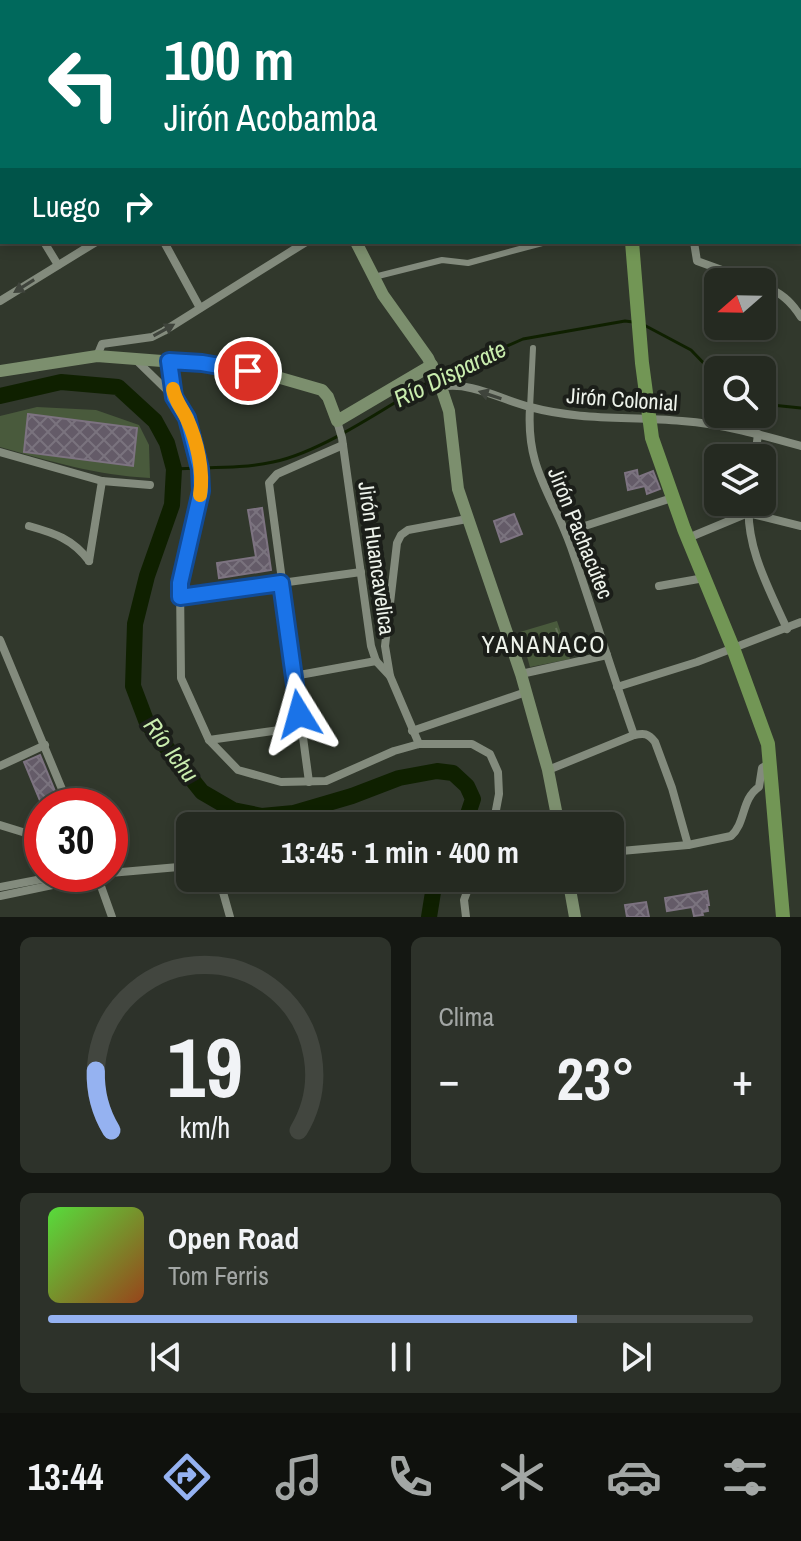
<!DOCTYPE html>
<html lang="es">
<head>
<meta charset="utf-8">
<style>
	:root { --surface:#252a21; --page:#2d322a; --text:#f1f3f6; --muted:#a3a7a5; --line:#42463f; --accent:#95b2f1 }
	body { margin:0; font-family:"Archivo Narrow",sans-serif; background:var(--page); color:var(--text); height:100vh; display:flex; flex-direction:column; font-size:30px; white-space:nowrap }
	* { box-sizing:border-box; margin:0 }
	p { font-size:26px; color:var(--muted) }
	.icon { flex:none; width:44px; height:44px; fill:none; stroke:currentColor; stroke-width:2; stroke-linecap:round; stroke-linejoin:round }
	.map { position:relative; height:917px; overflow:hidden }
	.sheet { display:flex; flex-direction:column; gap:20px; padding:20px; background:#141712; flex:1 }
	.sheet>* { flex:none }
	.hud { position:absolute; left:0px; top:0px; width:802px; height:244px; box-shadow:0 4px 12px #0003,0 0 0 2px var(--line); background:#00695c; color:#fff; overflow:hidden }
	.needle { width:52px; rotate:250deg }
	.tools { position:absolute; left:704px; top:268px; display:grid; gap:16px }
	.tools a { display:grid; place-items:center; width:72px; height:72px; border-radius:12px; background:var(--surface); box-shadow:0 4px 12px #0003,0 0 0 2px var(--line); font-size:40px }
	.speed { position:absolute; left:24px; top:788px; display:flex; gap:16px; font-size:40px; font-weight:700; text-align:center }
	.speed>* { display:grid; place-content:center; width:104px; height:104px; border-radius:50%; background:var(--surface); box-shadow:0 4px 12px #0003,0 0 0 2px var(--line); line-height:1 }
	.speed .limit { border:12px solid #d22; background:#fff; color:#111 }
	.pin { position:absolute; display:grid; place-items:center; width:68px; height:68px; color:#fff; margin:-34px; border:4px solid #fff; border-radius:50%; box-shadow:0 2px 8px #0007 }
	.me { position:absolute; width:88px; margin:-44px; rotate:352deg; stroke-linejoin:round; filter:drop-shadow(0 0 6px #0008) }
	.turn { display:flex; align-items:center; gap:28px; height:168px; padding:0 32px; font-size:36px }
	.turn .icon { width:104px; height:104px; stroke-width:2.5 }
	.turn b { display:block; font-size:56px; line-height:68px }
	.then { display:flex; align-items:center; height:76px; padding:0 32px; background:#0003; gap:16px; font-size:30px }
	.big { font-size:60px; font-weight:700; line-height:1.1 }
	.sheet .tile { flex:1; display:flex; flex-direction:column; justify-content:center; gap:12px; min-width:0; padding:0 28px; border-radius:12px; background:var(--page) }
	.sheet .dial { align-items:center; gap:0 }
	.dial svg { height:208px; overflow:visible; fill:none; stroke:var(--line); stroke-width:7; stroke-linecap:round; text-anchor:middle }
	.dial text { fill:var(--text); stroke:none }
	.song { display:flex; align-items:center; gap:24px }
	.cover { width:96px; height:96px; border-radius:12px; background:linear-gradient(135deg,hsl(110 70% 55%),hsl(20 70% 35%)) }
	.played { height:8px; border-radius:4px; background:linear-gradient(90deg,var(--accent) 75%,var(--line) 75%) }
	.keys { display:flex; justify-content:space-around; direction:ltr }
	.heat { display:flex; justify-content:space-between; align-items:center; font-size:44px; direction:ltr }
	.sheet .tiles { flex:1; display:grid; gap:20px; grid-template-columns:1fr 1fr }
	.tile:last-child { grid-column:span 2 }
	.trip { position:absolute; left:176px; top:812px; width:448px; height:80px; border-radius:12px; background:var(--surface); box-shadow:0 4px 12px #0003,0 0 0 2px var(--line); font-weight:700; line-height:80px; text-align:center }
	.tabs { display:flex; height:128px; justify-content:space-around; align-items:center; background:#0f110d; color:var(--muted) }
	.tabs .icon { width:56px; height:56px }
	.tabs .selected { color:var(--accent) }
	.tabs b { font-size:36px; color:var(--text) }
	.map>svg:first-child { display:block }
	.grass { fill:url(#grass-tufts) }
	.pitch { fill:#495a3c }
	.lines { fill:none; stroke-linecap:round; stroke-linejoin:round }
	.stream { stroke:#0f2000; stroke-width:3 }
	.river { stroke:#0f2000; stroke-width:16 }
	.building { fill:url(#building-cross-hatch); stroke:#7d7381; stroke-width:2 }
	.pedestrian { stroke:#838b7d; stroke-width:6 }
	.minor { stroke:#838b7d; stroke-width:8 }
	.secondary { stroke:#7c8f6e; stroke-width:12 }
	.trunk { stroke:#729655; stroke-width:14 }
	.oneway { fill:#3f443c }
	.route-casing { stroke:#114b97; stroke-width:20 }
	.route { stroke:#1a73e8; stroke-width:14 }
	.slow { stroke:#f59e0b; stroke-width:14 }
	.labels { text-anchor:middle; stroke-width:8; stroke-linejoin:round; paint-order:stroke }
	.street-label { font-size:22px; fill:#eef3eb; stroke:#1b1e19 }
	.water-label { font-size:24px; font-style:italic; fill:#c9edae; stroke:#1b1e19 }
	.neighbourhood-label { font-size:24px; letter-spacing:2px; fill:#eef3eb; stroke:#1b1e19 }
</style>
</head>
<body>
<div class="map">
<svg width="801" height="917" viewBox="0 0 801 917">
	<defs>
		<pattern id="grass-tufts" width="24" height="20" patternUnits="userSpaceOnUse" patternTransform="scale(2)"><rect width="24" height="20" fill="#495a3c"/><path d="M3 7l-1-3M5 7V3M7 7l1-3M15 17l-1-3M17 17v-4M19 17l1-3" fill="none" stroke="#647258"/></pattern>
		<pattern id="building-cross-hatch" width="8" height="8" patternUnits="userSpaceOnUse" patternTransform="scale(2)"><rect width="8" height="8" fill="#645b68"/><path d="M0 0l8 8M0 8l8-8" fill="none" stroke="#7a737e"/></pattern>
	</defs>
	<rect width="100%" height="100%" fill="#31382c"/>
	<path class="grass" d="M 557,621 L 570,659 L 530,667 L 520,632 Z"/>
	<path class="pitch" d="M 37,407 L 96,410 L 139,425 L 149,445 L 150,478 C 95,475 53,462 0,447 L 0,416 Z"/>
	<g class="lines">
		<g class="stream">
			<path d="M 644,325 L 691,350 L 718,378"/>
			<path d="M 439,376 L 523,339 L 625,321 L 633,322"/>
			<path d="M 762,404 L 801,408"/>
			<path d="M 174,469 C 206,467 242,469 273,462 C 322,452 388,406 432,380"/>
		</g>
		<g class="river">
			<path d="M 0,396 L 61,382 L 118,387 L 155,421 L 167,443 L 174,469 L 172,505 L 147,576 L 135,624 L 133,686 L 147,723 L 202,792 L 233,810 L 262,816 L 294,813 L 352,796 L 399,778 L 437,771 L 453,773 L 467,786 L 473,799 L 464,826"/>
			<path d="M 429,917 L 434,886 L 439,878"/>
		</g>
	</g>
	<g class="building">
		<path d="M 28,414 L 137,428 L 133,466 L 24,452 Z"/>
		<path d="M 637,470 L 638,477 L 653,471 L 660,489 L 647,494 L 645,486 L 628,490 L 625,473 Z"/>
		<path d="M 262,508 L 271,570 L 219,578 L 217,563 L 256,557 L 248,510 Z"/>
		<path d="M 514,514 L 522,534 L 501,542 L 494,521 Z"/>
		<path d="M 40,755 L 57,796 L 41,803 L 24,762 Z"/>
		<path d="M 707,891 L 709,905 L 707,905 L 708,911 L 702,912 L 703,915 L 694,916 L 692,907 L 667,911 L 665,898 Z"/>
		<path d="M 646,902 L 649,917 L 627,917 L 625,905 Z"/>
	</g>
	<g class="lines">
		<g class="pedestrian">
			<path d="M 374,277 L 442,260 L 468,263 L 546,242"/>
			<path d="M 530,408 L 533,348"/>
		</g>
		<g class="minor">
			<path d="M 268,0 L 270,2"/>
			<path d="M 343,0 L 344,2"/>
			<path d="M 694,0 L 696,2"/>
			<path d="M 63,2 L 65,0"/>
			<path d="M 450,2 L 453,0"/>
			<path d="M 0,18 L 2,21"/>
			<path d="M 1,173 L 2,175"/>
			<path d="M 44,242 L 58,265"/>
			<path d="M 164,242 L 200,308"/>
			<path d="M 694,242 L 697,261 L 755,282"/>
			<path d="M 762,285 C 781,293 790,300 801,317"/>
			<path d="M 0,301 L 96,242"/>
			<path d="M 97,356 L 102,344 L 152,337 L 164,331 L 306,242"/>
			<path d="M 136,360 L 174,397 L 187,418 L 198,458 L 201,491 L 180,583 L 181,678 L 209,740 L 238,770 L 281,782 L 326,781 L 394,751 L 419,744 L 472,744 L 490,754 L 498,772 L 499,794 L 493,826"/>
			<path d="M 169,361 L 174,397"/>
			<path d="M 441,387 C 470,381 502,400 530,407 C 582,421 629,416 682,421 C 723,424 762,435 801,446"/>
			<path d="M 530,408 C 526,470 552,493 571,547 C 593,610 612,673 634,735 C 644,733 648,733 655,742 L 672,788 L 688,845"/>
			<path d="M 337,421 L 342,438 L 371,646 L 376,661 L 390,676"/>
			<path d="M 0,452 L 102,481 L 150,485"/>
			<path d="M 755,458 L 758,434"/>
			<path d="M 749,502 C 745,546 769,589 787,629"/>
			<path d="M 29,526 C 54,533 73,539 89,561"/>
			<path d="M 566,532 L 672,498"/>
			<path d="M 688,538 L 748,513 L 801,526"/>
			<path d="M 89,561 L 102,481"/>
			<path d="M 659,586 L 704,578"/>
			<path d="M 180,597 L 361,572"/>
			<path d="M 0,640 L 69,806"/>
			<path d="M 521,674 L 607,655"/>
			<path d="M 294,676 L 376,661"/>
			<path d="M 617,687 L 697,662 L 801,622"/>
			<path d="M 412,731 L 526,692"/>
			<path d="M 209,740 L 301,727"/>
			<path d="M 419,744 L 390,676 L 385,646 L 397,543 L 401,535 L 408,530 L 467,519"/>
			<path d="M 0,766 L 45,745"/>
			<path d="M 548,770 L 634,735"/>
			<path d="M 309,782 L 269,483 L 277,474 L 343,445"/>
			<path d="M 0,825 L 42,838"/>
			<path d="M 610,852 L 688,845 L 731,836 C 746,823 741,799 759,787 L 762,768 L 770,763"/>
			<path d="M 110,873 L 190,866"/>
			<path d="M 97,875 L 112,917"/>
			<path d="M 219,878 L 230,917"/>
			<path d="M 0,887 L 68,874"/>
			<path d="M 0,896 L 105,874"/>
			<path d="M 466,917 L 464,900 L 472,878"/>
		</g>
		<g class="secondary">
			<path d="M 129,0 L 131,2"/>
			<path d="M 524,0 L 525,2"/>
			<path d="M 356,242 L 383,295 L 428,358 L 441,387 L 449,411 L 458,489 L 521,674 L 548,770 L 559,826"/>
			<path d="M 0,371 L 97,356 L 227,366 L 270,375 L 322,390 L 328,397 L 337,421 L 432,365"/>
			<path d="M 568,878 L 575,917"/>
		</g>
		<g class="trunk">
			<path d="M 579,0 L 580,2"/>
			<path d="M 632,242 L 642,363 L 652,438 L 684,529 L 733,648 L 768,744 L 783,917"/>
		</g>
	</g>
	<defs><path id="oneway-solid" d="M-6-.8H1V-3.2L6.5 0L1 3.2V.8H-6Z" transform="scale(2)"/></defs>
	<g class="oneway">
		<use href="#oneway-solid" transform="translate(24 286) rotate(148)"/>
		<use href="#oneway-solid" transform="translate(164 330) rotate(-29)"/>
		<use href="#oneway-solid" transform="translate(490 395) rotate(-162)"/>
	</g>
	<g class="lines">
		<g class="route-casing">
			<path id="route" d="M 248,371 L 202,363 L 169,361 L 174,397 L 187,418 L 200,469 L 201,491 L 180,583 L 180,597 L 281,583 L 299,714"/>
		</g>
		<use href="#route" class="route"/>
		<path class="slow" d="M 173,389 C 175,401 182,408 187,419 C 197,441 204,471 200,495"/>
	</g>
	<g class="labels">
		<g class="street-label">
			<text transform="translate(622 399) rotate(4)" y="8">Jirón Colonial</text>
			<text transform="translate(581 533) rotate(68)" y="8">Jirón Pachacútec</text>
			<text transform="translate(377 558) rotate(82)" y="8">Jirón Huancavelica</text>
		</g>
		<g class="water-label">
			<text transform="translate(450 374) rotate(-26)" y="8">Río Disparate</text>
			<text transform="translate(171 750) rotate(53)" y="8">Río Ichu</text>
		</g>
		<g class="neighbourhood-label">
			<text x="544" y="653">YANANACO</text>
		</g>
	</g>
</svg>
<div class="tools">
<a><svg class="needle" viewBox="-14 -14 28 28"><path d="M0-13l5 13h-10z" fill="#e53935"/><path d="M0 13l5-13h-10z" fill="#a3a7a5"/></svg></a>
<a><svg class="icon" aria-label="search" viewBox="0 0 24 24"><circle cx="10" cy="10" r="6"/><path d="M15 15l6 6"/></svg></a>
<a><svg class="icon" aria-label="layers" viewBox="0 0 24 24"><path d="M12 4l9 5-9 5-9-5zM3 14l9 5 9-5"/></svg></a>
</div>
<div class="speed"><div class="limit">30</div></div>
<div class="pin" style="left:248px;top:371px;background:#d93025"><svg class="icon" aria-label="arrive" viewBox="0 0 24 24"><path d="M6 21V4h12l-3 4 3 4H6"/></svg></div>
<svg class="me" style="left:299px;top:714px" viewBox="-20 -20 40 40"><path d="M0-17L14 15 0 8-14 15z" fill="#1a73e8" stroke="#fff" stroke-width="4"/></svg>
<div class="trip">13:45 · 1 min · 400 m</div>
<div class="hud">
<div class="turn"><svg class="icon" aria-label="left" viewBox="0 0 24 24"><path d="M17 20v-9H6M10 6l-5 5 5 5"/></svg><div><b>100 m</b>Jirón Acobamba</div></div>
<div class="then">Luego<svg class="icon" aria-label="right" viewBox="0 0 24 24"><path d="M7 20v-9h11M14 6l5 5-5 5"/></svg></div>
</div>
</div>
<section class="sheet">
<div class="tiles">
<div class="tile dial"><svg viewBox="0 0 100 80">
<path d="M14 69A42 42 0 1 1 86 69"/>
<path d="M14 69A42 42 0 0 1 8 46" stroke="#95b2f1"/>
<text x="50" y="56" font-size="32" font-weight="700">19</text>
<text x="50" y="72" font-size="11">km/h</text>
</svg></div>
<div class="tile"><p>Clima</p>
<div class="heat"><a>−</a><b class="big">23°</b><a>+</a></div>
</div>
<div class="tile">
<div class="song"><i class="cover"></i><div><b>Open Road</b><p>Tom Ferris</p></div></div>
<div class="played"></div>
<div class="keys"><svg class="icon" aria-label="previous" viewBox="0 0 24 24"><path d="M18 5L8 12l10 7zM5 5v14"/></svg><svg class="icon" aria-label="pause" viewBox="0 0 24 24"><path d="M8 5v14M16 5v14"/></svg><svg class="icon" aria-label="next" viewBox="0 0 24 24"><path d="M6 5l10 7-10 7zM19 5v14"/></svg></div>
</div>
</div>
</section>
<nav class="tabs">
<b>13:44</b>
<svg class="icon selected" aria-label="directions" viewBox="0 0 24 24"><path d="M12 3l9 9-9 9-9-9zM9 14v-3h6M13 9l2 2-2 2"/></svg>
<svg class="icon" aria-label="music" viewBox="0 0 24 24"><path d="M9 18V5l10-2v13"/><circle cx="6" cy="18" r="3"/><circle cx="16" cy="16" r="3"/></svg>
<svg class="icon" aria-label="phone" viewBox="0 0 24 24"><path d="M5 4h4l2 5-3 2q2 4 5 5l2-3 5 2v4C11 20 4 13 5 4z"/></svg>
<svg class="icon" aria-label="climate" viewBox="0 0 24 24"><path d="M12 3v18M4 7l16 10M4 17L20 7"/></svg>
<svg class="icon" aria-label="car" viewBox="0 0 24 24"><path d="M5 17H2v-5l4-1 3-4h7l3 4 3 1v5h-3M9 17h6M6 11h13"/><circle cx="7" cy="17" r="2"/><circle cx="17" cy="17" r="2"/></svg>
<svg class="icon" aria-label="filters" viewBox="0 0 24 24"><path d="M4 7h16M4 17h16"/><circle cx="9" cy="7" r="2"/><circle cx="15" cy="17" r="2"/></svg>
</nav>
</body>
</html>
